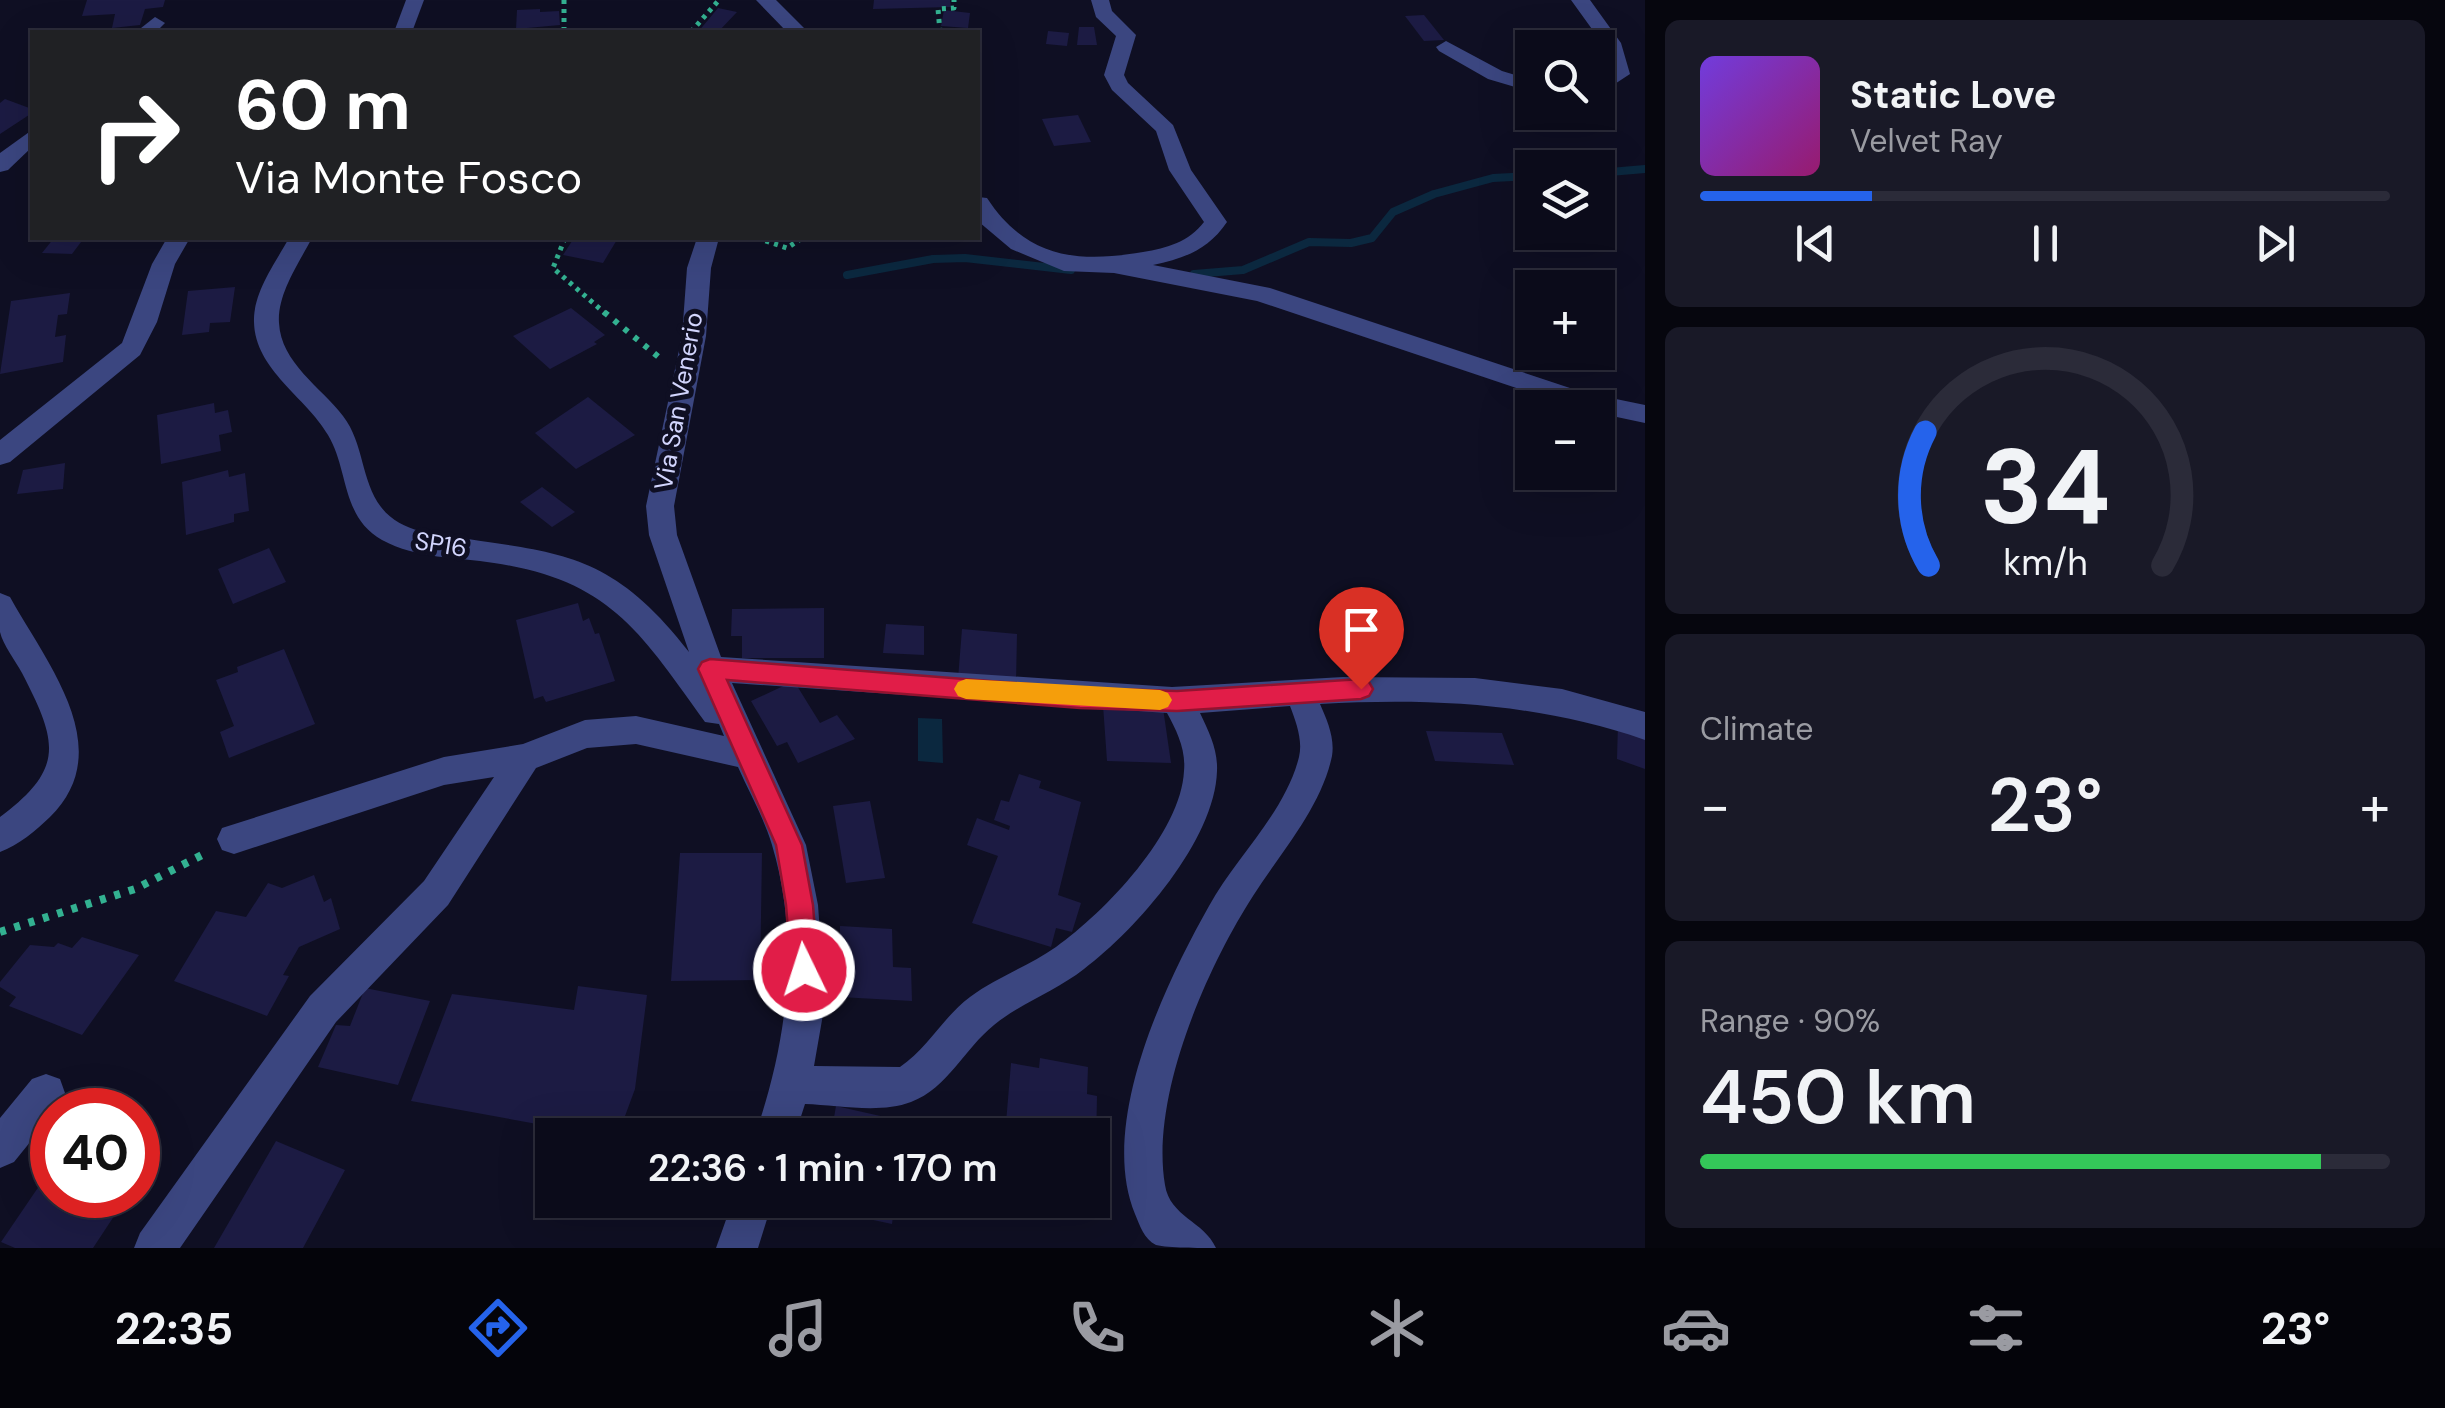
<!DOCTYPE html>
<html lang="en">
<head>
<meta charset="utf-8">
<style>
	:root { --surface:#0b0b1a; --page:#191927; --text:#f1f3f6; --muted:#9a9ba2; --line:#2b2b39; --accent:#2563eb }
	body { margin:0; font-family:"DM Sans",sans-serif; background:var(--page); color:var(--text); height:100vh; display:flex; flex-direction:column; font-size:38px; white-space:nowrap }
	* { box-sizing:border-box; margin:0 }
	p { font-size:32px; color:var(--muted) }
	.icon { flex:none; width:55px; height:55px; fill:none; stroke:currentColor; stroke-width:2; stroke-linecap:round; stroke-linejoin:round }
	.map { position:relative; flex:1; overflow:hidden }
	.panel { display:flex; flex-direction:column; gap:20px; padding:20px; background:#06060e; width:800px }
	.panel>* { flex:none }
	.guide { position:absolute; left:30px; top:30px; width:950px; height:210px; border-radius:0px; box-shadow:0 10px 40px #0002,0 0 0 2px var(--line); background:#202124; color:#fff; overflow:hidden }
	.controls { position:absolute; left:1515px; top:30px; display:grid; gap:20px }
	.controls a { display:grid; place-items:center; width:100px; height:100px; border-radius:0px; background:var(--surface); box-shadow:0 10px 40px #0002,0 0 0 2px var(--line); font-size:50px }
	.speed { position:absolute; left:30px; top:1088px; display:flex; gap:20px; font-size:50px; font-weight:700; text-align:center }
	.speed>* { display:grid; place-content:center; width:130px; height:130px; border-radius:50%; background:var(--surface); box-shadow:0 10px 40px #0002,0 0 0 2px var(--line); line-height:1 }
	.speed .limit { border:15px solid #d22; background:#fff; color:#111 }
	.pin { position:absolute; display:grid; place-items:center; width:85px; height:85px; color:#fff; margin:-102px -42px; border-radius:50% 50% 50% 0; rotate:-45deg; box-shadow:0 0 10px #0007 }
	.pin .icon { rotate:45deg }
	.me { position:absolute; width:110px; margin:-55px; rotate:356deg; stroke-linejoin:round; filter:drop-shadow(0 0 8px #0008) }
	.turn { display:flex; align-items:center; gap:35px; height:210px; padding:0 40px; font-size:45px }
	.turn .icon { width:130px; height:130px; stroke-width:2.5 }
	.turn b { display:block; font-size:70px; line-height:85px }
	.big { font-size:75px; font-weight:600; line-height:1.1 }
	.panel .widget { flex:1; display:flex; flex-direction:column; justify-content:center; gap:15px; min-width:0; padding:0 35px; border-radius:15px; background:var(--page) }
	.panel .dial { align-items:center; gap:0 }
	.dial svg { height:260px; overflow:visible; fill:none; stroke:var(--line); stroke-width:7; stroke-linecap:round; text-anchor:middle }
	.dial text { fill:var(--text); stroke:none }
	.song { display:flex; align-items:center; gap:30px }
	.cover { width:120px; height:120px; border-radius:15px; background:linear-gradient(135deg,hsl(260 70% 55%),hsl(320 70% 35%)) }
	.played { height:10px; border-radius:5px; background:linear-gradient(90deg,var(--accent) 25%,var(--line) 25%) }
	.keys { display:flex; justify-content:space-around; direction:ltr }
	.heat { display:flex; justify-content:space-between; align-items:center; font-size:55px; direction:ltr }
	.charge { height:15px; border-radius:8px; background:linear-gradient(90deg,#34c759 90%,var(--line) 0) }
	.trip { position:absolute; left:535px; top:1118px; width:575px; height:100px; border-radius:0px; background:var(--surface); box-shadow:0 10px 40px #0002,0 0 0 2px var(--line); font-weight:600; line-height:100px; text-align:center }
	.tabs { display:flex; height:160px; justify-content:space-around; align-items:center; background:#04040a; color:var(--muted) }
	.tabs .icon { width:70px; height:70px }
	.tabs .current { color:var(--accent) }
	.tabs b { font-size:45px; color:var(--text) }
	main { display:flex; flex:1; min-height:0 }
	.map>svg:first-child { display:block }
	.water { fill:#0b283f }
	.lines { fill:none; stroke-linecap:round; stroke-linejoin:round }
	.stream { stroke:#0b283f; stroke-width:8 }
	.building { fill:#1c1b43 }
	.path-far2 { stroke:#33b191; stroke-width:5; stroke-dasharray:4 5; stroke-linecap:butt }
	.path-far1 { stroke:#33b191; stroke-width:6; stroke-dasharray:5 8; stroke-linecap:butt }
	.path { stroke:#33b191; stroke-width:8; stroke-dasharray:6 9; stroke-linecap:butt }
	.minor { fill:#3b4680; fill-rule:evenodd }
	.route { fill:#e11d48; stroke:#92132f; stroke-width:2.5 }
	.slow { fill:#f59e0b }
	.labels { text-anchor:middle; stroke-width:10; stroke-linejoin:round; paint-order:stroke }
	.street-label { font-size:25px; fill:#d2d5fd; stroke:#0f0f23 }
</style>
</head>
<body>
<main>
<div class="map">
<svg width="1645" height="1248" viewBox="0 0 1645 1248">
	<rect width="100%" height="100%" fill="#0f0f23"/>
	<path class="water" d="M 918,718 L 942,719 L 943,763 L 918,761 Z"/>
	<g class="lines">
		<g class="stream">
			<path d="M 1598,173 L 1645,169"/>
			<path d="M 1194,274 L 1243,270 L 1309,242 L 1351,243 L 1372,238 L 1393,212 L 1434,194 L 1493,178 L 1532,176"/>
			<path d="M 847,275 L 933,259 L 965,258 L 1071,270"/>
		</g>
	</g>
	<g class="building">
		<path d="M 87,0 L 165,0 L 163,7 L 145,9 L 140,25 L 112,28 L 115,14 L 82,16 Z"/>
		<path d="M 874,0 L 950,0 L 951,7 L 873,9 Z"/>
		<path d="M 718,8 L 737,12 L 718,32 L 698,32 Z"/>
		<path d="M 540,9 L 540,12 L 559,11 L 560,25 L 516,29 L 517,10 Z"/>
		<path d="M 944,10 L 970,13 L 968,28 L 941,26 Z"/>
		<path d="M 1424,15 L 1444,40 L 1424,41 L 1405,16 Z"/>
		<path d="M 1079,27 L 1094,27 L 1097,45 L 1077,45 Z"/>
		<path d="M 1048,31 L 1069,33 L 1067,46 L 1046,44 Z"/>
		<path d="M 5,99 L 32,109 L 32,113 L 0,134 L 0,103 Z"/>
		<path d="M 1078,115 L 1091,142 L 1054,146 L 1042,119 Z"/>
		<path d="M 54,238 L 84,238 L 72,254 L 42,253 Z"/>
		<path d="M 574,238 L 618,238 L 603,263 L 563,255 Z"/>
		<path d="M 235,287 L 230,322 L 210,323 L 209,332 L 182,335 L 188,291 Z"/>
		<path d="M 70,293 L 67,314 L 58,315 L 55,337 L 66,335 L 63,362 L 0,374 L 11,301 Z"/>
		<path d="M 571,308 L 605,335 L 594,342 L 597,344 L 550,369 L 513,336 Z"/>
		<path d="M 588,397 L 635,435 L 576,469 L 535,433 Z"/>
		<path d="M 214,403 L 215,413 L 228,410 L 232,432 L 219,435 L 221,451 L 161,464 L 157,415 Z"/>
		<path d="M 65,463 L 63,489 L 17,494 L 23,470 Z"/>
		<path d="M 228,470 L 229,477 L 245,473 L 249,511 L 234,514 L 234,522 L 186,535 L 182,482 Z"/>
		<path d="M 542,487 L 575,512 L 552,527 L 520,502 Z"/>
		<path d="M 269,548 L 286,582 L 233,604 L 218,569 Z"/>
		<path d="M 578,603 L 583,621 L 589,618 L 595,634 L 599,633 L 615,681 L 546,702 L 543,696 L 534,699 L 516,620 Z"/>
		<path d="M 824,608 L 824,658 L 742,658 L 742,636 L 731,636 L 732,609 Z"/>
		<path d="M 886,624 L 924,626 L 924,655 L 883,653 Z"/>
		<path d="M 962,629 L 1017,634 L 1016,682 L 958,679 Z"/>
		<path d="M 284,649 L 315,724 L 229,758 L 220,732 L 234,726 L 216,680 L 238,672 L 237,667 Z"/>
		<path d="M 794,681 L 820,723 L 837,715 L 855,739 L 798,763 L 787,742 L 777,746 L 751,701 Z"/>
		<path d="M 1103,705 L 1163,708 L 1171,763 L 1107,761 Z"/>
		<path d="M 1618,723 L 1645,734 L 1645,769 L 1617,759 Z"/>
		<path d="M 1426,731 L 1502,733 L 1514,765 L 1435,761 Z"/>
		<path d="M 1019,774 L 1041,781 L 1039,788 L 1081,802 L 1058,895 L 1081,903 L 1072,932 L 1056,928 L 1051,947 L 972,923 L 998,856 L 967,845 L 977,818 L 1009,830 L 1010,826 L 994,820 L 1001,800 L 1009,802 Z"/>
		<path d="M 870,801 L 885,878 L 846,883 L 833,806 Z"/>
		<path d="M 680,853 L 762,853 L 760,980 L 671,981 Z"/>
		<path d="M 314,875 L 324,902 L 331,898 L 340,929 L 299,947 L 283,975 L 289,976 L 267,1016 L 174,981 L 216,911 L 246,917 L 268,883 L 282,888 Z"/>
		<path d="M 840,926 L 892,929 L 893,967 L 911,968 L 912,1001 L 840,997 Z"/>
		<path d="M 82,937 L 139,955 L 82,1035 L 9,1006 L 16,997 L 0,987 L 0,982 L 30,945 L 54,947 L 58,943 L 72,948 Z"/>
		<path d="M 578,986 L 647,995 L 635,1089 L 618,1135 L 574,1135 L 570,1130 L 411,1101 L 452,994 L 574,1010 Z"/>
		<path d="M 365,988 L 430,1001 L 398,1085 L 318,1067 L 336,1025 L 350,1026 Z"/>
		<path d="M 1040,1058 L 1088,1067 L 1087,1094 L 1097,1096 L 1096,1146 L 1092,1146 L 1092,1135 L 1005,1135 L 1011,1063 L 1039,1068 Z"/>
		<path d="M 836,1106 L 907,1122 L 905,1135 L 831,1135 Z"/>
		<path d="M 276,1141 L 345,1170 L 303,1248 L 214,1248 Z"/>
		<path d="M 52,1167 L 52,1195 L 128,1195 L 93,1248 L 15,1248 L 1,1242 Z"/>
		<path d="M 819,1200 L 895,1200 L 892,1224 L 817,1208 Z"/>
	</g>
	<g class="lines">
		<g class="path-far2">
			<path d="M 564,0 L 564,32"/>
			<path d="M 691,32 L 719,0"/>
			<path d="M 940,32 L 938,9 L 954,8 L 954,0"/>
			<path d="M 565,238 L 553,268 L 607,315"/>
			<path d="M 757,238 L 787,248 L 802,238"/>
		</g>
		<path class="path-far1" d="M 604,312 L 661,359"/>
		<path class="path" d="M 0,932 L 135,889 L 204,854"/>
		<g class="minor">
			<path d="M 406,0 L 424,0 L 412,32 L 394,32 Z"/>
			<path d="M 756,0 L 776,0 L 808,32 L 787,32 Z"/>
			<path d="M 1091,0 L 1109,0 L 1112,11 L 1136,35 L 1124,75 L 1128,83 L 1173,125 L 1191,170 L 1227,222 C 1208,250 1185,258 1153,265 L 1270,288 L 1582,392 L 1645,405 L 1645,423 L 1598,413 L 1598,408 L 1570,406 L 1257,301 L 1114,273 L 1064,271 L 1011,249 L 979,222 L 978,197 L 987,198 C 1027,259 1079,263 1143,252 C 1167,248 1189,242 1204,222 L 1169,170 L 1156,131 L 1112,90 L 1104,75 L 1116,36 L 1096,17 Z"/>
			<path d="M 1571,0 L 1590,0 L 1621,43 L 1630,74 L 1598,95 L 1598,80 L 1610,72 L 1602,43 Z"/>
			<path d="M 155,17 L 165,23 L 156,32 L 136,32 Z"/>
			<path d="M 1446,41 L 1502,71 L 1532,80 L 1532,92 L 1488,79 L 1439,51 L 1436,47 Z"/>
			<path d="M 32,130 L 32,147 L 8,170 L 0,172 L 0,153 Z"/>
			<path d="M 167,238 L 190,238 L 175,264 L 157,322 L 140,355 L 10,462 L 0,465 L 0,440 L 122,343 L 152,264 Z"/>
			<path d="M 289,238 L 312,238 C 299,263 277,294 279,323 C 281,363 321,387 343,416 C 364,443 361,481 381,507 C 391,520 405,527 420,531 C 545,555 602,539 689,652 L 649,535 L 646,506 L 682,336 L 687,268 L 697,238 L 719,238 L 711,268 L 706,336 L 674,506 L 677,535 L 721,657 L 1172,687 L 1343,677 L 1475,678 L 1562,689 L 1645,712 L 1645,740 C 1539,703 1432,698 1320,704 C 1327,720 1335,738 1332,756 C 1321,808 1281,852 1253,896 C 1206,969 1150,1097 1165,1185 C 1170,1217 1204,1221 1216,1248 C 1199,1248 1169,1248 1156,1245 C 1144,1239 1140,1226 1135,1214 C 1098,1124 1164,986 1209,906 C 1236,857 1285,813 1299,757 C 1303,740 1296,722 1290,706 L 1200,713 C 1209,732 1218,750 1217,771 C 1215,840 1137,929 1084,969 C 1056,991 1021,1003 994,1025 C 964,1049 948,1088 911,1102 C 880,1114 837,1105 805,1104 L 795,1135 L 755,1135 C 787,1043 801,941 772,845 C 764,818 749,792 738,767 L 636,744 L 587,748 L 536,768 L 448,905 L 336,1022 L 180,1248 L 134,1248 L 140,1233 L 310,996 L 424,881 L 494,777 L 444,785 L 234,854 L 222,850 L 217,839 L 222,828 L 444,757 L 523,744 L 585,720 L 636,716 L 724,736 L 719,724 L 705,722 C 641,633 610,580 494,563 C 457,557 417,559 382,540 C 341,517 349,470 328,435 C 306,397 255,370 254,322 C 253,292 276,262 289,238 ZM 732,683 L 1167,713 C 1177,731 1186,750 1184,771 C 1181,833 1105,912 1056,947 C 1029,966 997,977 970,997 C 943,1017 928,1048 900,1067 L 814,1066 L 825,1003 L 818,905 L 806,845 Z"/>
			<path d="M 0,593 L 10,597 C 47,664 119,749 50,817 C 35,831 19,845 0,852 L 0,817 C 66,768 57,741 22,673 C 15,660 3,645 0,632 C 0,620 0,605 0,593 Z"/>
			<path d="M 46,1074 L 60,1079 L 65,1093 L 60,1107 L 52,1110 L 52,1115 L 14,1162 L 0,1168 L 0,1118 L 32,1079 Z"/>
			<path d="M 733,1200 L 773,1200 L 758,1248 L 716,1248 Z"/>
		</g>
	</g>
	<path class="route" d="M 710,659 L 1080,688 L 1177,691 L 1361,679 L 1369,682 L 1373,689 L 1369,696 L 1361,699 L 1177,711 L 1080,708 L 727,680 L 802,845 L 813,905 L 818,970 L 814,980 L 804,984 L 795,980 L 791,970 L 786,905 L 776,845 L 698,669 L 702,662 Z"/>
	<path class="slow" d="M 966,679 L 1160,690 L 1168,693 L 1172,700 L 1168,707 L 1160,710 L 966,699 L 958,696 L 954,689 L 958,682 Z"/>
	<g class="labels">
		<g class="street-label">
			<text transform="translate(678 401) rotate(-80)" y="9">Via San Venerio</text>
			<text transform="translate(441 544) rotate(9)" y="9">SP16</text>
		</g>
	</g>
</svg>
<div class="controls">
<a><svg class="icon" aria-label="search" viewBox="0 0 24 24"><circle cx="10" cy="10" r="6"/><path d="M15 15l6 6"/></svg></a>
<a><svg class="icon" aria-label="layers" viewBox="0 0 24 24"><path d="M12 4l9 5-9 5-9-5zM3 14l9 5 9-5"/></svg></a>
<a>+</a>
<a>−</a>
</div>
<div class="speed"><div class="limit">40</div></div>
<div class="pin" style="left:1361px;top:689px;background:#d93025"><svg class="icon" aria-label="arrive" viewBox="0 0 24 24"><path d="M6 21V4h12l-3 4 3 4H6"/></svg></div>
<svg class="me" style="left:804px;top:970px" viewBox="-20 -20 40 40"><circle r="17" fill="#e11d48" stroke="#fff" stroke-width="3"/><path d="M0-11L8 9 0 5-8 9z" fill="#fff"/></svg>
<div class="trip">22:36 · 1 min · 170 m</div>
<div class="guide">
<div class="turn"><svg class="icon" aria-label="right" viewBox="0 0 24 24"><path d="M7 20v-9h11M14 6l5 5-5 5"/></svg><div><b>60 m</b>Via Monte Fosco</div></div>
</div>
</div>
<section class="panel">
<div class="widget">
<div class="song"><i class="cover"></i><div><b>Static Love</b><p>Velvet Ray</p></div></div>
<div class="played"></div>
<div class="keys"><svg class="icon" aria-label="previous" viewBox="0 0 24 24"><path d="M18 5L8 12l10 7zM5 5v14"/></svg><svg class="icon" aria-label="pause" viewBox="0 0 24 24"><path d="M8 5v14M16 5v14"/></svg><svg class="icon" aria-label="next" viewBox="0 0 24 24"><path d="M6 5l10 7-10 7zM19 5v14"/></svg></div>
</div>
<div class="widget dial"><svg viewBox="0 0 100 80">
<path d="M14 69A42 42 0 1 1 86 69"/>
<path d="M14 69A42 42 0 0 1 13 28" stroke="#2563eb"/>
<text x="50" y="56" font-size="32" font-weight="700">34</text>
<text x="50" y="72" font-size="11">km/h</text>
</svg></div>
<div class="widget"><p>Climate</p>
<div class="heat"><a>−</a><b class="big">23°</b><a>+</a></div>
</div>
<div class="widget"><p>Range · 90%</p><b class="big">450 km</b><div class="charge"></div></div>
</section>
</main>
<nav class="tabs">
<b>22:35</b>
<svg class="icon current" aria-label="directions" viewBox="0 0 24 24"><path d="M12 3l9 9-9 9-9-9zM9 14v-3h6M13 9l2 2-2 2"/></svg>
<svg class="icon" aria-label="music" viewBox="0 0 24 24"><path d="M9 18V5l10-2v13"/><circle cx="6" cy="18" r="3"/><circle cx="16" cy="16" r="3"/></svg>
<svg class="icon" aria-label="phone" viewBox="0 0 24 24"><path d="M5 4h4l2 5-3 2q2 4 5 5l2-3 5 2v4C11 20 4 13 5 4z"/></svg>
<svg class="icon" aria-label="climate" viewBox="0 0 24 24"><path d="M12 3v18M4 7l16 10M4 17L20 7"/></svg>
<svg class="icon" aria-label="car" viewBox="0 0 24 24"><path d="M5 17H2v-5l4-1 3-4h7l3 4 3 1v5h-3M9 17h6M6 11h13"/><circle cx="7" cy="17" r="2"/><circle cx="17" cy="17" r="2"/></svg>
<svg class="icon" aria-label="filters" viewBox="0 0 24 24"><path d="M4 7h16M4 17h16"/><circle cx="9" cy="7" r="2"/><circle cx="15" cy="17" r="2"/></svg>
<b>23°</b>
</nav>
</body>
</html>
